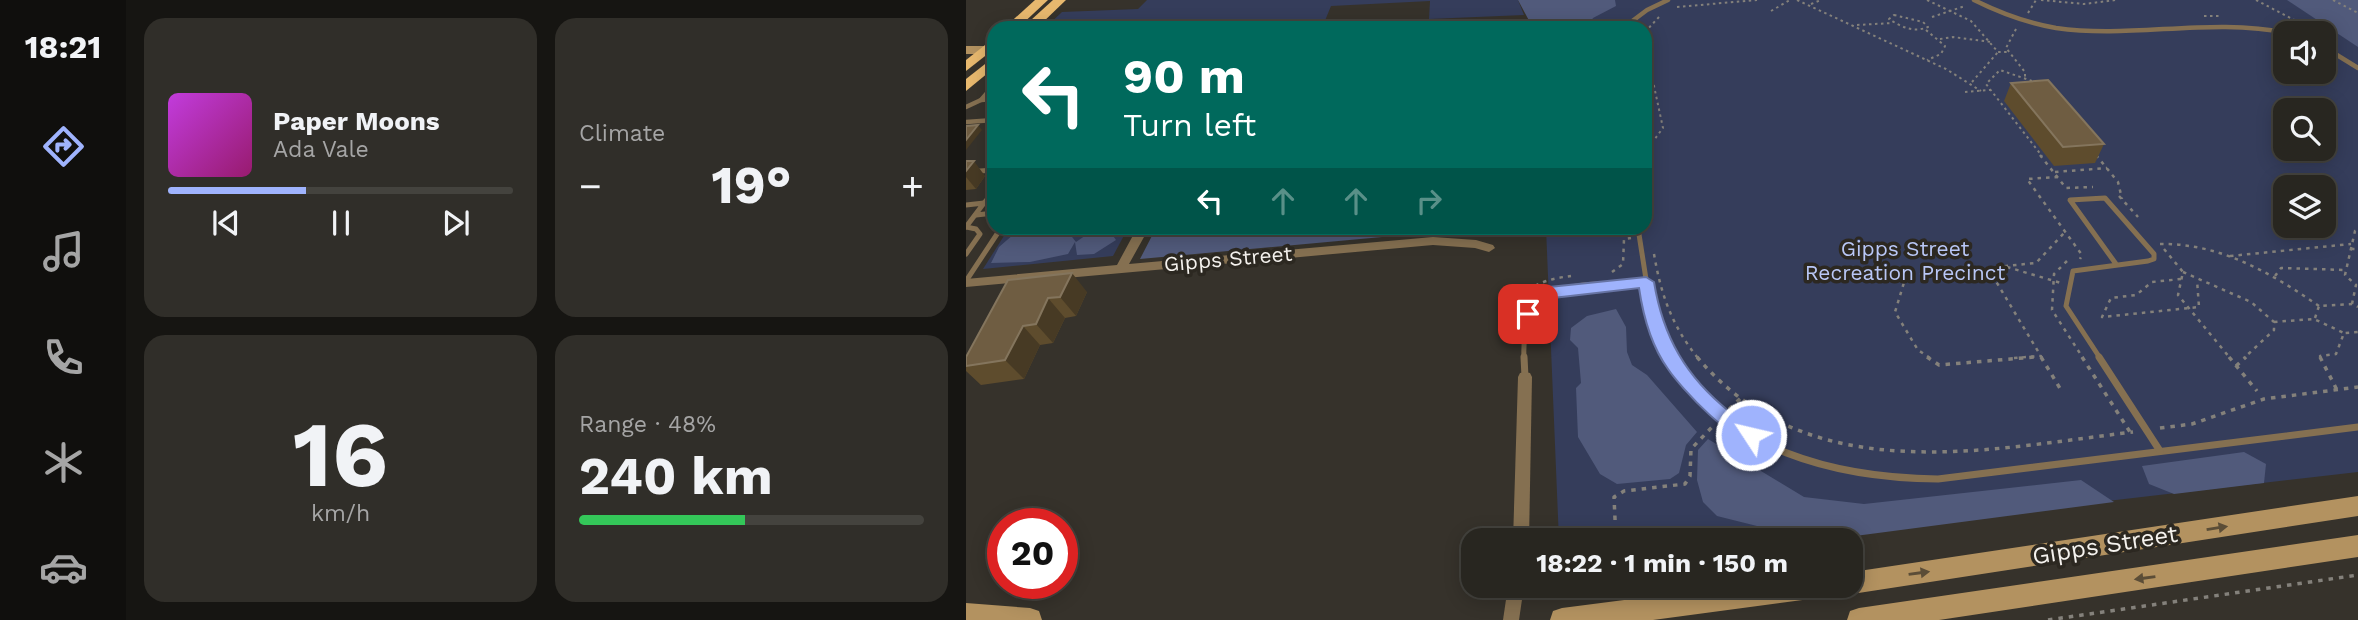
<!DOCTYPE html>
<html lang="en">
<head>
<meta charset="utf-8">
<style>
	:root { --surface:#282620; --page:#302e29; --text:#f1f3f6; --muted:#a5a5a5; --line:#44433e; --accent:#9fb3fd }
	body { margin:0; font-family:"Work Sans",sans-serif; background:var(--page); color:var(--text); height:100vh; display:flex; flex-direction:column; font-size:26px; white-space:nowrap }
	* { box-sizing:border-box; margin:0 }
	p { font-size:23px; color:var(--muted) }
	.icon { flex:none; width:38px; height:38px; fill:none; stroke:currentColor; stroke-width:2; stroke-linecap:round; stroke-linejoin:round }
	.map { position:relative; flex:1; overflow:hidden }
	.sheet { display:flex; flex-direction:column; gap:18px; padding:18px; background:#161512; width:840px }
	.sheet>* { flex:none }
	.top-card { position:absolute; left:21px; top:21px; width:665px; height:214px; border-radius:21px; box-shadow:0 4px 18px #0003,0 0 0 2px var(--line); background:#00695c; color:#fff; overflow:hidden }
	.buttons { position:absolute; left:1307px; top:21px; display:grid; gap:14px }
	.buttons a { display:grid; place-items:center; width:63px; height:63px; border-radius:14px; background:var(--surface); box-shadow:0 4px 18px #0003,0 0 0 2px var(--line); font-size:35px }
	.speed { position:absolute; left:21px; top:508px; display:flex; gap:14px; font-size:35px; font-weight:700; text-align:center }
	.speed>* { display:grid; place-content:center; width:91px; height:91px; border-radius:50%; background:var(--surface); box-shadow:0 4px 18px #0003,0 0 0 2px var(--line); line-height:1 }
	.speed .limit { border:10px solid #d22; background:#fff; color:#111 }
	.pin { position:absolute; display:grid; place-items:center; width:60px; height:60px; color:#fff; margin:-30px; border-radius:14px; box-shadow:0 4px 10px #0006 }
	.me { position:absolute; width:77px; margin:-38px; rotate:305deg; stroke-linejoin:round; filter:drop-shadow(0 0 5px #0008) }
	.turn { display:flex; align-items:center; gap:24px; height:147px; padding:0 21px; font-size:32px }
	.turn .icon { width:91px; height:91px; stroke-width:2.5 }
	.turn b { display:block; font-size:49px; line-height:60px }
	.lanes { display:flex; align-items:center; height:66px; padding:0 21px; background:#0003; justify-content:center; gap:35px; direction:ltr }
	.lanes .off { opacity:.35 }
	.big { font-size:52px; font-weight:700; line-height:1.1 }
	.sheet .tile { flex:1; display:flex; flex-direction:column; justify-content:center; gap:10px; min-width:0; padding:0 24px; border-radius:21px; background:var(--page) }
	.sheet .dial { align-items:center; gap:0 }
	.dial b { font-size:91px; line-height:1 }
	.song { display:flex; align-items:center; gap:21px }
	.cover { width:84px; height:84px; border-radius:10px; background:linear-gradient(135deg,hsl(290 70% 55%),hsl(320 70% 35%)) }
	.played { height:7px; border-radius:4px; background:linear-gradient(90deg,var(--accent) 40%,var(--line) 40%) }
	.keys { display:flex; justify-content:space-around; direction:ltr }
	.heat { display:flex; justify-content:space-between; align-items:center; font-size:38px; direction:ltr }
	.charge { height:10px; border-radius:5px; background:linear-gradient(90deg,#34c759 48%,var(--line) 0) }
	.sheet .tiles { flex:1; display:grid; gap:18px; grid-template-columns:repeat(2,1fr) }
	.trip { position:absolute; left:495px; top:528px; width:402px; height:70px; border-radius:21px; background:var(--surface); box-shadow:0 4px 18px #0003,0 0 0 2px var(--line); font-weight:700; line-height:70px; text-align:center }
	main { display:flex; flex:1; min-height:0 }
	.menu { display:flex; flex-direction:column; width:126px; justify-content:space-around; align-items:center; background:#100f0d; color:var(--muted) }
	.menu .icon { width:49px; height:49px }
	.menu .on { color:var(--accent) }
	.menu b { font-size:32px; color:var(--text) }
	.map>svg:first-child { display:block }
	.green { fill:#353d5b; fill-rule:evenodd }
	.forest { fill:#515a7b }
	.lines { fill:none; stroke-linecap:round; stroke-linejoin:round }
	.path-far2 { stroke:#84817b; stroke-width:2; stroke-dasharray:2.5 3.5; stroke-linecap:butt }
	.path-far1 { stroke:#84817b; stroke-width:2.5; stroke-dasharray:3.5 5; stroke-linecap:butt }
	.path { stroke:#84817b; stroke-width:3.5; stroke-dasharray:4.5 6; stroke-linecap:butt }
	.service-far2 { stroke:#857051; stroke-width:4.5 }
	.service-far1 { stroke:#857051; stroke-width:5 }
	.service { stroke:#857051; stroke-width:7 }
	.minor { fill:#857051; fill-rule:evenodd }
	.secondary { fill:#b39260; fill-rule:evenodd }
	.trunk { fill:#e7b86e; fill-rule:evenodd }
	.wall { fill:#5e4c2d }
	.shaded-wall { fill:#473a24 }
	.building { fill:#6f5d42; stroke:#84755d; stroke-width:2 }
	.oneway { fill:#5b4d37 }
	.route { fill:#9fb3fd; stroke:#6774a4; stroke-width:2 }
	.labels { text-anchor:middle; stroke-width:7; stroke-linejoin:round; paint-order:stroke }
	.park-label { font-size:21px; fill:#b9c7f6; stroke:#2c2821 }
	.street-label { font-size:21px; fill:#f5f2ee; stroke:#2c2821 }
	.near-street-label { font-size:24px; fill:#f5f2ee; stroke:#2c2821 }
</style>
</head>
<body>
<main>
<nav class="menu">
<b>18:21</b>
<svg class="icon on" aria-label="directions" viewBox="0 0 24 24"><path d="M12 3l9 9-9 9-9-9zM9 14v-3h6M13 9l2 2-2 2"/></svg>
<svg class="icon" aria-label="music" viewBox="0 0 24 24"><path d="M9 18V5l10-2v13"/><circle cx="6" cy="18" r="3"/><circle cx="16" cy="16" r="3"/></svg>
<svg class="icon" aria-label="phone" viewBox="0 0 24 24"><path d="M5 4h4l2 5-3 2q2 4 5 5l2-3 5 2v4C11 20 4 13 5 4z"/></svg>
<svg class="icon" aria-label="climate" viewBox="0 0 24 24"><path d="M12 3v18M4 7l16 10M4 17L20 7"/></svg>
<svg class="icon" aria-label="car" viewBox="0 0 24 24"><path d="M5 17H2v-5l4-1 3-4h7l3 4 3 1v5h-3M9 17h6M6 11h13"/><circle cx="7" cy="17" r="2"/><circle cx="17" cy="17" r="2"/></svg>
</nav>
<section class="sheet">
<div class="tiles">
<div class="tile">
<div class="song"><i class="cover"></i><div><b>Paper Moons</b><p>Ada Vale</p></div></div>
<div class="played"></div>
<div class="keys"><svg class="icon" aria-label="previous" viewBox="0 0 24 24"><path d="M18 5L8 12l10 7zM5 5v14"/></svg><svg class="icon" aria-label="pause" viewBox="0 0 24 24"><path d="M8 5v14M16 5v14"/></svg><svg class="icon" aria-label="next" viewBox="0 0 24 24"><path d="M6 5l10 7-10 7zM19 5v14"/></svg></div>
</div>
<div class="tile"><p>Climate</p>
<div class="heat"><a>−</a><b class="big">19°</b><a>+</a></div>
</div>
<div class="tile dial"><b>16</b><p>km/h</p></div>
<div class="tile"><p>Range · 48%</p><b class="big">240 km</b><div class="charge"></div></div>
</div>
</section>
<div class="map">
<svg width="1392" height="620" viewBox="0 0 1392 620">
	<rect width="100%" height="100%" fill="#36322b"/>
	<g class="green">
		<path d="M 181,0 L 552,0 L 558,15 L 463,19 L 464,1 L 365,6 L 356,28 L 79,28 L 96,12 L 172,9 Z"/>
		<path d="M 582,0 L 1334,0 L 1392,37 L 1392,472 L 795,541 L 593,541 L 580,228 L 679,228 L 679,28 L 582,28 ZM 1320,33 L 1358,33 L 1358,72 L 1320,72 ZM 1320,110 L 1358,110 L 1358,149 L 1320,149 ZM 1320,187 L 1358,187 L 1358,226 L 1320,226 Z"/>
		<path d="M 43,228 L 162,228 L 147,256 L 17,269 Z"/>
	</g>
	<g class="forest">
		<path d="M 552,0 L 649,0 L 650,6 L 627,18 L 621,28 L 567,28 Z"/>
		<path d="M 1321,0 L 1392,0 L 1392,47 Z"/>
		<path d="M 55,228 L 99,228 L 110,242 L 123,233 L 143,230 L 150,240 L 128,254 L 111,255 L 109,242 L 102,254 L 64,262 L 25,263 L 33,247 Z"/>
		<path d="M 190,228 L 566,228 L 541,234 L 471,232 L 174,259 Z"/>
		<path d="M 650,309 L 660,327 L 661,352 L 666,365 L 681,375 L 731,432 L 720,445 L 713,473 L 704,479 L 651,484 L 634,474 L 612,437 L 610,388 L 615,383 L 612,348 L 604,340 L 605,328 L 621,316 Z"/>
		<path d="M 742,439 L 838,497 L 898,504 L 1115,480 L 1148,502 L 851,541 L 751,516 L 737,502 L 731,480 L 732,450 Z"/>
		<path d="M 1278,452 L 1300,464 L 1298,483 L 1208,494 L 1183,484 L 1176,466 Z"/>
	</g>
	<g class="lines">
		<g class="path-far2">
			<path d="M 831,0 L 980,69 L 1015,91"/>
			<path d="M 961,0 L 1005,21 L 1032,52 L 1041,52"/>
			<path d="M 1075,0 L 1118,4 L 1150,0"/>
			<path d="M 1290,0 L 1353,33"/>
			<path d="M 1367,0 L 1392,13"/>
			<path d="M 845,4 L 855,0"/>
			<path d="M 711,7 L 791,0"/>
			<path d="M 805,11 L 824,0"/>
			<path d="M 1062,13 L 1070,0"/>
			<path d="M 928,15 L 957,22 L 962,27 C 948,33 935,27 923,19 Z"/>
			<path d="M 1238,16 L 1256,16"/>
			<path d="M 966,17 L 999,6"/>
			<path d="M 891,25 L 926,23"/>
			<path d="M 1050,29 L 1040,48 L 1059,72 L 1059,77"/>
			<path d="M 1331,29 L 1343,33"/>
			<path d="M 960,30 L 979,46 L 975,54 L 961,60"/>
			<path d="M 679,32 L 693,17"/>
			<path d="M 974,39 L 987,37 L 1025,42"/>
			<path d="M 679,44 L 697,128 L 679,152"/>
			<path d="M 1066,81 L 1034,70 L 1020,84 L 1076,156"/>
			<path d="M 1006,82 L 1032,52"/>
			<path d="M 999,92 L 1024,90"/>
		</g>
		<g class="path-far1">
			<path d="M 1074,155 L 1100,188 L 1127,187"/>
			<path d="M 1130,155 L 1152,182 L 1156,199"/>
			<path d="M 1089,172 L 1141,168"/>
			<path d="M 1092,177 L 1061,179 L 1116,255 L 1114,259"/>
			<path d="M 1153,196 L 1172,217"/>
			<path d="M 679,202 L 683,223"/>
			<path d="M 1194,244 C 1254,243 1305,273 1353,306"/>
			<path d="M 1198,249 L 1217,272 L 1212,295 L 1264,358"/>
			<path d="M 1385,249 L 1392,249"/>
			<path d="M 688,254 C 695,295 706,326 732,358"/>
			<path d="M 1264,256 L 1385,244"/>
			<path d="M 1101,261 L 1088,274 L 1086,310 L 1117,358"/>
			<path d="M 1041,267 L 1095,283"/>
			<path d="M 1022,268 L 1076,358"/>
			<path d="M 646,272 L 657,264 L 658,239 L 665,238"/>
			<path d="M 1217,272 L 1285,302 L 1308,322 L 1308,330 L 1278,358"/>
			<path d="M 1309,276 L 1315,268 L 1380,270"/>
			<path d="M 1215,279 L 1186,282 L 1170,295 L 1145,298 L 1136,317 L 1233,307 L 1231,280"/>
			<path d="M 1386,304 L 1390,285 L 1379,275 L 1389,231 L 1392,230"/>
			<path d="M 1349,318 L 1353,306 L 1386,304 L 1392,307"/>
			<path d="M 1308,322 L 1348,319 L 1378,333"/>
			<path d="M 545,328 C 548,291 571,280 605,276"/>
			<path d="M 964,358 L 952,350 L 929,312 L 940,276 L 1070,263 L 1099,232"/>
			<path d="M 1048,358 L 1075,356"/>
			<path d="M 1355,358 L 1354,356 L 1370,354 L 1378,333 L 1392,332"/>
		</g>
		<g class="path">
			<path d="M 731,357 C 843,490 1017,450 1167,432"/>
			<path d="M 961,357 L 973,365 L 1068,357"/>
			<path d="M 1075,357 L 1095,390"/>
			<path d="M 1116,357 L 1164,432"/>
			<path d="M 1263,357 L 1291,391"/>
			<path d="M 1354,357 L 1371,390"/>
			<path d="M 1270,366 L 1280,357"/>
			<path d="M 763,409 L 776,397"/>
			<path d="M 1194,428 L 1226,424 L 1298,399 L 1392,387"/>
			<path d="M 650,541 L 648,497 L 658,491 L 719,484 L 724,476 L 725,449 L 749,424"/>
			<path d="M 1082,620 L 1392,575"/>
		</g>
		<g class="service-far2">
			<path d="M 1008,0 C 1034,13 1061,23 1090,28 C 1167,39 1244,17 1322,33"/>
			<path d="M 657,28 L 681,10 L 702,0"/>
			<path d="M 1358,47 L 1392,68"/>
			<path d="M 15,100 L 28,99"/>
			<path d="M 0,107 L 15,100 L 28,85"/>
			<path d="M 0,122 L 28,120"/>
		</g>
		<g class="service-far1">
			<path d="M 0,172 L 28,170"/>
			<path d="M 18,203 L 28,191"/>
			<path d="M 0,205 L 18,203 L 0,227"/>
			<path d="M 10,215 L 28,213"/>
			<path d="M 0,227 L 10,229 L 14,234 L 0,254"/>
			<path d="M 672,228 L 685,311 L 706,358"/>
			<path d="M 0,281 L 35,228"/>
			<path d="M 558,358 C 554,274 617,286 680,282"/>
			<path d="M 1134,358 L 1100,306 L 1107,271 L 1182,261 L 1188,259 L 1188,254 L 1139,198 L 1104,200 L 1150,264"/>
		</g>
		<g class="service">
			<path d="M 558,357 L 559,377"/>
			<path d="M 705,357 C 757,451 872,478 972,479 L 1392,427"/>
			<path d="M 1133,357 L 1194,451"/>
		</g>
		<g class="minor">
			<path d="M 171,228 L 183,228 L 163,264 L 467,237 L 510,240 L 527,245 L 529,248 L 523,252 L 509,248 L 467,245 L 0,287 L 0,279 L 151,265 Z"/>
			<path d="M 559,372 L 564,373 L 566,377 L 563,541 L 547,541 L 552,377 L 554,373 Z"/>
			<path d="M 542,586 L 558,586 L 553,620 L 537,620 Z"/>
		</g>
		<g class="secondary">
			<rect x="0" y="46" width="28" height="8"/>
			<path d="M 1392,496 L 1392,516 L 886,594 L 878,591 L 876,586 L 886,586 L 886,572 Z"/>
			<path d="M 1392,535 L 1392,557 L 973,620 L 881,620 L 884,611 L 893,608 Z"/>
			<path d="M 767,586 L 871,586 L 867,594 L 859,597 L 687,620 L 584,620 L 587,611 L 596,608 Z"/>
			<path d="M 0,603 L 64,608 L 73,611 L 76,620 L 0,620 Z"/>
		</g>
		<g class="trunk">
			<path d="M 69,0 L 82,0 L 52,28 L 38,28 Z"/>
			<path d="M 87,0 L 100,0 L 73,26 L 65,26 L 65,20 Z"/>
			<path d="M 28,38 L 28,49 L 0,71 L 0,60 Z"/>
			<path d="M 28,57 L 28,68 L 0,91 L 0,79 Z"/>
		</g>
	</g>
	<g class="wall">
		<path d="M 1045,83 L 1138,144 L 1129,163 L 1088,166 L 1038,101 Z"/>
		<path d="M 0,161 L 19,176 L 10,189 L 0,190 Z"/>
		<path d="M 42,280 L 121,292 L 110,316 L 99,318 L 87,343 L 74,345 L 58,379 L 15,385 L 0,371 L 0,357 Z"/>
	</g>
	<g class="shaded-wall">
		<path d="M 12,125 L 16,130 L 0,150 L 0,140 Z"/>
		<path d="M 8,161 L 19,176 L 10,189 L 0,177 L 0,171 Z"/>
		<path d="M 106,273 L 121,292 L 110,316 L 94,297 Z"/>
		<path d="M 82,298 L 99,318 L 87,343 L 70,324 Z"/>
		<path d="M 57,326 L 74,345 L 58,379 L 39,360 Z"/>
	</g>
	<g class="building">
		<path d="M 1082,80 L 1138,144 L 1097,147 L 1045,83 Z"/>
		<path d="M 12,125 L 0,140 L 0,126 Z"/>
		<path d="M 0,161 L 8,161 L 0,171 Z"/>
		<path d="M 106,273 L 94,297 L 82,298 L 70,324 L 57,326 L 39,360 L 0,366 L 0,357 L 42,280 Z"/>
	</g>
	<defs><path id="oneway-solid" d="M-6-.8H1V-3.2L6.5 0L1 3.2V.8H-6Z" transform="scale(1.75)"/></defs>
	<g class="oneway">
		<use href="#oneway-solid" transform="translate(1251 528) rotate(-9)"/>
		<use href="#oneway-solid" transform="translate(953 573) rotate(-8)"/>
		<use href="#oneway-solid" transform="translate(1179 578) rotate(172)"/>
	</g>
	<path class="route" d="M 680,277 L 688,282 C 697,337 720,377 764,412 C 774,419 788,424 794,435 L 791,441 C 770,448 714,387 702,369 C 686,347 677,315 673,288 L 587,298 L 575,305 L 567,318 L 556,318 L 554,314 L 564,297 L 583,287 Z"/>
	<g class="labels">
		<g class="park-label">
			<text x="939" y="256">Gipps Street<tspan x="939" dy="24">Recreation Precinct</tspan></text>
		</g>
		<g class="street-label">
			<text transform="translate(262 259) rotate(-5)" y="7">Gipps Street</text>
		</g>
		<g class="near-street-label">
			<text transform="translate(1139 545) rotate(-9)" y="8">Gipps Street</text>
		</g>
	</g>
</svg>
<div class="buttons">
<a><svg class="icon" aria-label="sound" viewBox="0 0 24 24"><path d="M4 9h4l5-4v14l-5-4H4zM17 9q2 3 0 6"/></svg></a>
<a><svg class="icon" aria-label="search" viewBox="0 0 24 24"><circle cx="10" cy="10" r="6"/><path d="M15 15l6 6"/></svg></a>
<a><svg class="icon" aria-label="layers" viewBox="0 0 24 24"><path d="M12 4l9 5-9 5-9-5zM3 14l9 5 9-5"/></svg></a>
</div>
<div class="speed"><div class="limit">20</div></div>
<div class="pin" style="left:562px;top:314px;background:#d93025"><svg class="icon" aria-label="arrive" viewBox="0 0 24 24"><path d="M6 21V4h12l-3 4 3 4H6"/></svg></div>
<svg class="me" style="left:785px;top:435px" viewBox="-20 -20 40 40"><circle r="17" fill="#9fb3fd" stroke="#fff" stroke-width="3"/><path d="M0-11L8 9 0 5-8 9z" fill="#fff"/></svg>
<div class="trip">18:22 · 1 min · 150 m</div>
<div class="top-card">
<div class="turn"><svg class="icon" aria-label="left" viewBox="0 0 24 24"><path d="M17 20v-9H6M10 6l-5 5 5 5"/></svg><div><b>90 m</b>Turn left</div></div>
<div class="lanes"><svg class="icon" aria-label="left" viewBox="0 0 24 24"><path d="M17 20v-9H6M10 6l-5 5 5 5"/></svg><svg class="icon off" aria-label="ahead" viewBox="0 0 24 24"><path d="M12 20V5M6 11l6-6 6 6"/></svg><svg class="icon off" aria-label="ahead" viewBox="0 0 24 24"><path d="M12 20V5M6 11l6-6 6 6"/></svg><svg class="icon off" aria-label="right" viewBox="0 0 24 24"><path d="M7 20v-9h11M14 6l5 5-5 5"/></svg></div>
</div>
</div>
</main>
</body>
</html>
